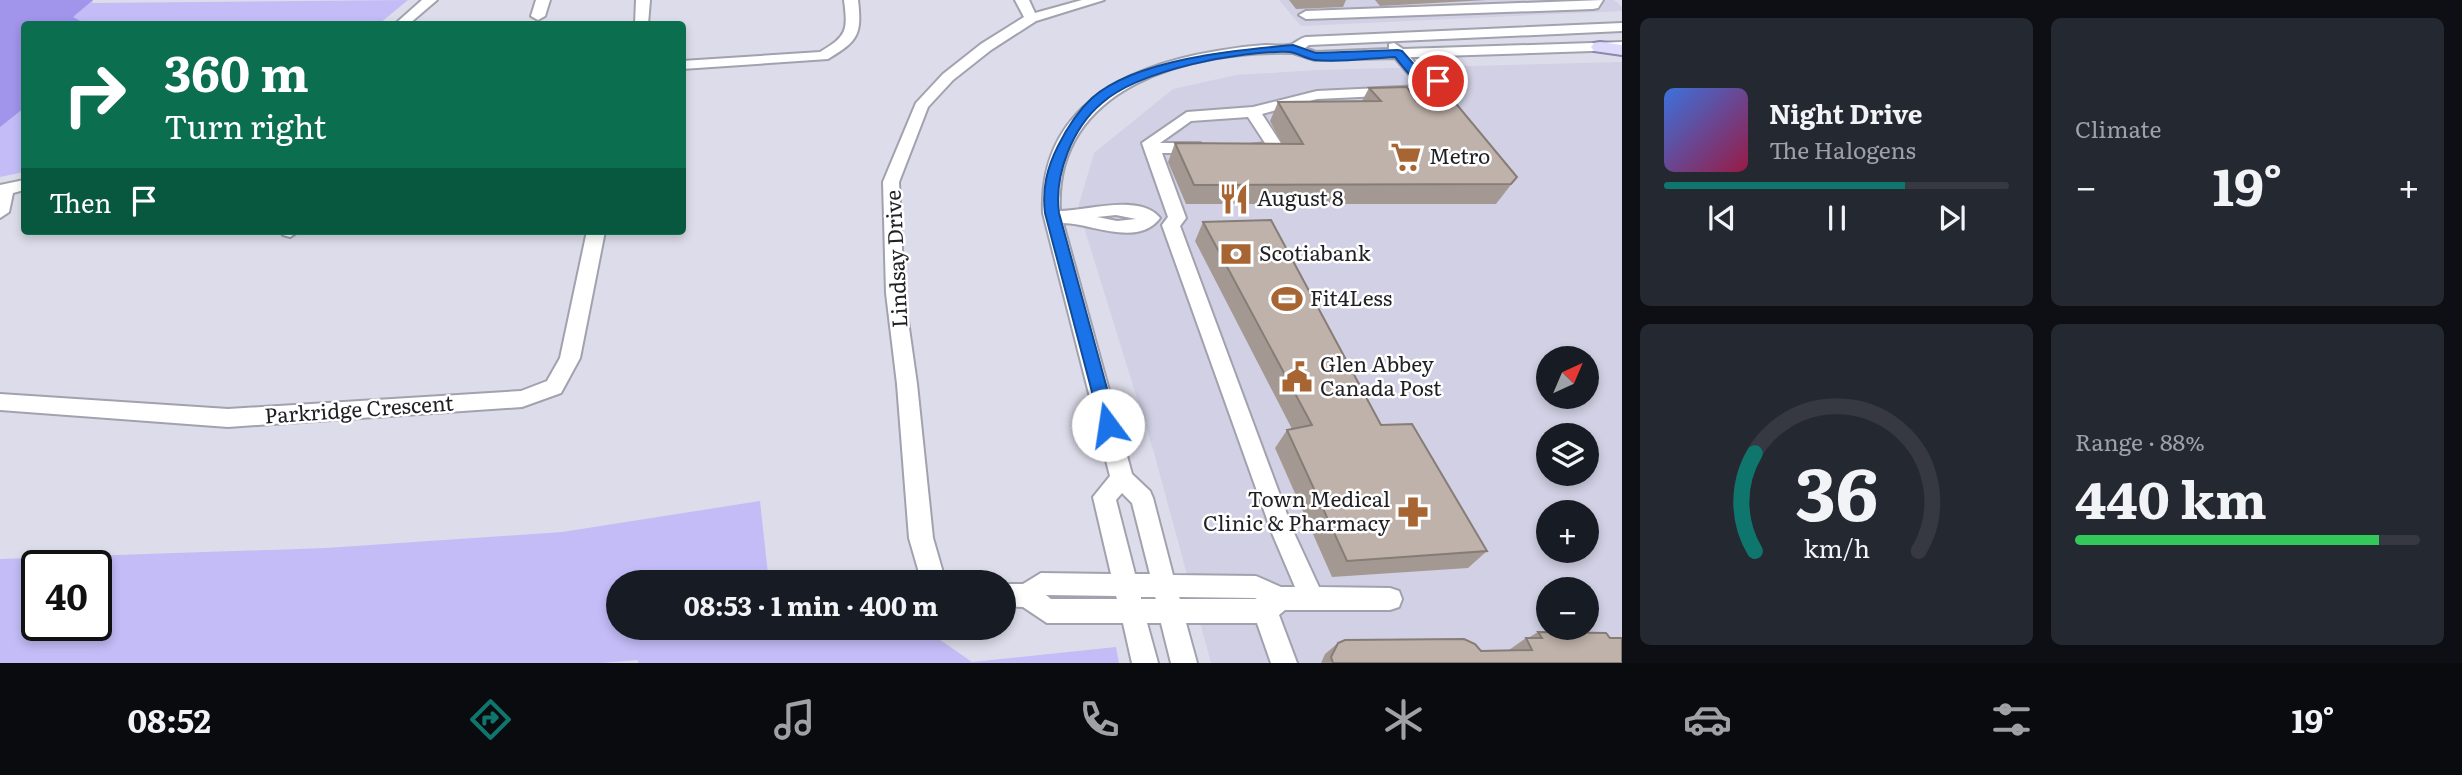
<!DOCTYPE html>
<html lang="en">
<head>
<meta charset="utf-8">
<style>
	:root { --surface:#171b24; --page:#242831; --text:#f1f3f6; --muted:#9ea1a6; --line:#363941; --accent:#0f766e }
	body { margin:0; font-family:Literata,serif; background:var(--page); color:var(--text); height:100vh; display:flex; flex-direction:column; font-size:26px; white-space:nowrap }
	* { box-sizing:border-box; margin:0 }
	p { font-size:23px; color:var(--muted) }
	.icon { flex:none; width:38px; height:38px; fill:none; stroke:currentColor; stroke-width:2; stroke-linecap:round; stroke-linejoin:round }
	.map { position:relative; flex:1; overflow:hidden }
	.panel { display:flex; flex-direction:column; gap:18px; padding:18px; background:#0d0f14; width:840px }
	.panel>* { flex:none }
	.banner { position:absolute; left:21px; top:21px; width:665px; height:214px; border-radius:7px; box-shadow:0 4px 10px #0003; background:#0b6e4f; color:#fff; overflow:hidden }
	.needle { width:46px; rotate:44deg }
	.buttons { position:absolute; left:1536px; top:346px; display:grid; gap:14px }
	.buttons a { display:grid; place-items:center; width:63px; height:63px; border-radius:50%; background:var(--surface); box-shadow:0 4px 10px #0003; font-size:35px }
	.speed { position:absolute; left:21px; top:550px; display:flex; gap:14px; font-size:35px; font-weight:700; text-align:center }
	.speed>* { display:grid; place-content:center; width:91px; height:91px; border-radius:50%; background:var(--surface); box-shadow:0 4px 10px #0003; line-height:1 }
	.speed .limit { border:4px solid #111; border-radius:10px; background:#fff; color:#111 }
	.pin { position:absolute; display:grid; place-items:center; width:60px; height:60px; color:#fff; margin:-30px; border:4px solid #fff; border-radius:50%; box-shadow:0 2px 7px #0007 }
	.me { position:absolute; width:77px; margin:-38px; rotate:346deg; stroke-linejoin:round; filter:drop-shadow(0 0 5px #0008) }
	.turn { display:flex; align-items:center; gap:24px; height:147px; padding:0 28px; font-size:32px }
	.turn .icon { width:91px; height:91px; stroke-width:2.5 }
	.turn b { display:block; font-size:49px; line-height:60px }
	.then { display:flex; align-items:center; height:66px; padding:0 28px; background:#0003; gap:14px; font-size:26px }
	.big { font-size:52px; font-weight:700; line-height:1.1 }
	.panel .tile { flex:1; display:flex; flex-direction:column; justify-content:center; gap:10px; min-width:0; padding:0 24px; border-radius:10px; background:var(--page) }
	.panel .dial { align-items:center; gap:0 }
	.dial svg { height:182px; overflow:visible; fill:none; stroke:var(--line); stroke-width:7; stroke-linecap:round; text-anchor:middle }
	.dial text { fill:var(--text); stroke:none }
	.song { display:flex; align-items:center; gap:21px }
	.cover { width:84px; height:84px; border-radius:10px; background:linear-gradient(135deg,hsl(220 70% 55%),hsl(340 70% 35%)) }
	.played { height:7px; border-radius:4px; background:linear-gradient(90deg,var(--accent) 70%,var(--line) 70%) }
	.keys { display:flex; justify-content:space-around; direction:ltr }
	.heat { display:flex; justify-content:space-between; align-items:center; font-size:38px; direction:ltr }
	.charge { height:10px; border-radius:5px; background:linear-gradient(90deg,#34c759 88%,var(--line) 0) }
	.panel .tiles { flex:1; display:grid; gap:18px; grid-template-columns:repeat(2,1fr) }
	.trip { position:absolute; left:606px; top:570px; width:410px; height:70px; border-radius:35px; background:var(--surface); box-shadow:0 4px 10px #0003; font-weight:700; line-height:70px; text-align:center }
	.dock { display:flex; height:112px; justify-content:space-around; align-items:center; background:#090b0e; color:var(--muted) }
	.dock .icon { width:49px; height:49px }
	.dock .on { color:var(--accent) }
	.dock b { font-size:32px; color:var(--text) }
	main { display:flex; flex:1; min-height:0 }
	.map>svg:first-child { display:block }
	.built { fill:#d1d0e4; fill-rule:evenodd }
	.green { fill:#c3bcf7; fill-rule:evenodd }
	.forest { fill:#a194eb }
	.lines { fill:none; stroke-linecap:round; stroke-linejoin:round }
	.minor-casing { stroke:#a2a1ae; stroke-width:4 }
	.major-casing { stroke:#8b87ae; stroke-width:4 }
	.minor { fill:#fff; fill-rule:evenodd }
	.major { fill:#dcd9fb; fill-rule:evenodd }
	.wall { fill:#a49992 }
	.building { fill:#bfb2aa; stroke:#867d77; stroke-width:2 }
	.route { fill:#1a73e8; stroke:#114b97; stroke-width:2 }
	.labels { text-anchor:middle; stroke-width:5; stroke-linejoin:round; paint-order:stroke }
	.poi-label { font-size:21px; fill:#201f24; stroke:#fff; text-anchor:start }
	.street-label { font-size:21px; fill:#201f24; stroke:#fff }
</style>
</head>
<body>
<main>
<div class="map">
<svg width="1622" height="663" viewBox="0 0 1622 663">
	<rect width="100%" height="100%" fill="#dddcea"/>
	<g class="built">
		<path d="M 1279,0 L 1614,0 L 1622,7 L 1622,11 L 1301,26 Z"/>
		<path d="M 1622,62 L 1622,663 L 1211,663 L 1154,453 L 1078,208 L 1094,153 L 1173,89 L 1236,75 L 1317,70 ZM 1549,359 L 1587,359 L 1587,397 L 1549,397 ZM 1549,436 L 1587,436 L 1587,474 L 1549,474 ZM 1549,513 L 1587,513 L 1587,551 L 1549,551 ZM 1549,590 L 1587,590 L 1587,628 L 1549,628 Z"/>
	</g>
	<g class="green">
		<path d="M 0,0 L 93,0 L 92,3 L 408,0 L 379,24 L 24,24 L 24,172 L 0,177 Z"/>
		<path d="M 760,501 L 769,583 L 618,583 L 618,628 L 923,628 L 972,662 L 1116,647 L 1119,663 L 638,663 L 638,660 L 601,663 L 0,663 L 0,559 L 326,548 L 562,532 ZM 96,565 L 96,625 L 37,625 L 37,565 Z"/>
	</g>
	<path class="forest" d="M 0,0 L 93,0 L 73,17 L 86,24 L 24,24 L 24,108 L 0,127 Z"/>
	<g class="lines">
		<g class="minor-casing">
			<g id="minor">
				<path d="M 422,0 L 437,0 L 409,24 L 395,24 Z"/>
				<path d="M 536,0 L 550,0 L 545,16 L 538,20 L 531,16 Z"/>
				<path d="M 636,0 L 650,0 L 648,24 L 635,24 Z"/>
				<path d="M 844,0 L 858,0 C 862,35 858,41 828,59 L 682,69 L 682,61 L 820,52 C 847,36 848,31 844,0 Z"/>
				<path d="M 1015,0 L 1029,0 L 1035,13 L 1082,0 L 1104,0 L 1036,21 L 991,50 L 953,80 L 928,107 L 899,182 L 904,293 L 917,384 L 933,538 L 946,583 L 922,583 L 909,538 L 897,384 L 886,293 L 883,182 L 916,103 L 943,74 L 981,44 L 1024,17 Z"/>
				<path d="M 1603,0 L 1598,8 L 1593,9 L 1306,19 L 1299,15 L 1306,11 Z"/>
				<path d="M 1622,23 L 1622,31 L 1309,45 L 1305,48 L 1316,52 L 1389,49 L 1389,44 L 1394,43 L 1403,49 L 1622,42 L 1622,50 L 1440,56 L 1435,64 L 1445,81 L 1444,93 L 1317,99 L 1262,114 L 1284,148 L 1276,153 L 1249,151 L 1247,148 L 1249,145 L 1265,143 L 1248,117 L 1191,121 L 1160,143 L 1200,143 L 1208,148 L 1200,153 L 1162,153 L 1186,218 L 1180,226 L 1294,533 L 1319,587 L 1390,588 L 1399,591 L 1402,599 L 1399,607 L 1390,610 L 1285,610 L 1279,615 L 1297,663 L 1271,663 L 1257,623 L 1186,623 L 1197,663 L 1171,663 L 1161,623 L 1147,623 L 1158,663 L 1132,663 L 1123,623 L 1047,623 L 1023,607 L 1003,606 L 1003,584 L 1023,584 L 1041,573 L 1111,574 L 1093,497 L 1110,476 L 1043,213 C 1039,107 1126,66 1217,51 C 1233,48 1249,46 1265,45 C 1273,45 1284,47 1292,44 C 1297,42 1300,38 1306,37 ZM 1293,53 L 1315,60 L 1395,58 L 1417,84 L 1422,86 L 1317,91 L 1253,107 L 1187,112 L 1142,143 L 1168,217 L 1162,225 L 1272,533 L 1295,587 L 1281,587 L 1256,576 L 1173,575 L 1153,498 L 1150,491 L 1132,474 L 1063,223 C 1091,223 1138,248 1160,218 C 1140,193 1086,211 1060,211 C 1053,85 1192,50 1293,53 ZM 1410,57 L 1425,57 L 1421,64 L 1429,79 ZM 1116,215 L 1136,219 L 1117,221 L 1097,217 ZM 1122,493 L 1132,503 L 1150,574 L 1135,574 L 1116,500 ZM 1046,595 L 1116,596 L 1117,599 L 1051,599 ZM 1141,597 L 1155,597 L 1156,599 L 1141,599 ZM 1179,597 L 1255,598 L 1257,599 L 1180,599 Z"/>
				<path d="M 24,180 L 24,190 L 13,193 L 9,212 L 0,218 L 0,185 Z"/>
				<path d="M 280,231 L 299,231 L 290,237 L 283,235 Z"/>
				<path d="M 587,231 L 605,231 L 580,358 L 561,393 L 522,407 L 228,427 L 0,410 L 0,394 L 228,409 L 521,391 L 547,381 L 560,358 Z"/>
			</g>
		</g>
		<g class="major-casing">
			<path id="major" d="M 1600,42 L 1622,45 L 1622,55 L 1594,51 L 1591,47 L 1594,43 Z"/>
		</g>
		<use href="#minor" class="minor"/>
		<use href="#major" class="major"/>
	</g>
	<g class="wall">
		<path d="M 1289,0 L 1346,0 L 1343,7 L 1296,9 Z"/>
		<path d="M 1375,0 L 1487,0 L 1380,6 Z"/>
		<path d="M 1369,88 L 1416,101 L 1517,177 L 1496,204 L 1186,204 L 1168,162 L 1175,143 L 1282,144 L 1270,121 L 1278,102 L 1362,101 Z"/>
		<path d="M 1203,222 L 1381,425 L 1487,551 L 1468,568 L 1332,577 L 1275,448 L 1287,430 L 1292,429 L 1195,241 Z"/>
		<path d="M 1538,632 L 1610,638 L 1622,663 L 1321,663 L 1325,654 L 1338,643 L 1481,651 L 1510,651 L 1509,650 L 1526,638 L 1528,638 Z"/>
	</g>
	<g class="building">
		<path d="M 1407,87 L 1416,101 L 1453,100 L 1517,177 L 1511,184 L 1194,185 L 1175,143 L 1303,144 L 1278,102 L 1381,101 L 1369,88 Z"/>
		<path d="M 1271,220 L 1381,425 L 1412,424 L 1487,551 L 1347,561 L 1287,430 L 1312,425 L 1203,222 Z"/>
		<path d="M 1538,632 L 1606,633 L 1610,638 L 1622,638 L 1622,663 L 1333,663 L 1331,657 L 1338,643 L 1345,640 L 1464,639 L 1475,644 L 1481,651 L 1532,650 L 1526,638 L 1542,638 Z"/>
	</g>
	<path class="route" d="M 1293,45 L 1316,53 L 1398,50 L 1402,51 L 1426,78 L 1432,81 L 1438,77 L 1445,81 L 1441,90 C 1419,92 1407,71 1395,57 C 1369,58 1340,63 1315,60 C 1306,59 1298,53 1290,52 C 1241,50 1139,70 1102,103 C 1072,128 1054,175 1059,213 L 1117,425 L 1114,430 L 1102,430 L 1045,213 C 1042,188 1047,168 1058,146 C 1066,130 1079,110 1092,98 C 1136,59 1236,50 1293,45 Z"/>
	<defs>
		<g id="supermarket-bare" transform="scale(2.415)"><path d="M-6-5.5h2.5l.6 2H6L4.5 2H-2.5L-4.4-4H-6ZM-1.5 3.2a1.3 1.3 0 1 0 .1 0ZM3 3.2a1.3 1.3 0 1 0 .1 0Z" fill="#a86534" stroke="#fff" stroke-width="2.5" paint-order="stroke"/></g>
		<g id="restaurant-bare" transform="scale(2.415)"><path d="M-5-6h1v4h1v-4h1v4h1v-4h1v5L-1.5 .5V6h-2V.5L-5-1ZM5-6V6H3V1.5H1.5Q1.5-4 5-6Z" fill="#a86534" stroke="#fff" stroke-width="2.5" paint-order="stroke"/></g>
		<g id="bank-bare" transform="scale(2.415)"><path d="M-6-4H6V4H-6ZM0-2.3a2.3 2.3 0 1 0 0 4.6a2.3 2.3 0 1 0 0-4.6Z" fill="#a86534" stroke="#fff" stroke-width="2.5" paint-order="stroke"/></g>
		<g id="stadium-bare" transform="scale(2.415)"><path d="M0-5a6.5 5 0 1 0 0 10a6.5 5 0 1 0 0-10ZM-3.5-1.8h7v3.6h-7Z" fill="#a86534" stroke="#fff" stroke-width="2.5" paint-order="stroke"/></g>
		<g id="civic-bare" transform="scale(2.415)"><path d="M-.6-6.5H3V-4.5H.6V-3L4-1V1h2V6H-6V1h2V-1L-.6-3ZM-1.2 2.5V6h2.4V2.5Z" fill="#a86534" stroke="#fff" stroke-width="2.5" paint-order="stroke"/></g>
		<g id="pharmacy-bare" transform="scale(2.415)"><path d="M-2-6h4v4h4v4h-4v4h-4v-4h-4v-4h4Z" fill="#a86534" stroke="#fff" stroke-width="2.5" paint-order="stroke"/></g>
	</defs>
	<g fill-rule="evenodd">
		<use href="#supermarket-bare" x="1406" y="157"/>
		<use href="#restaurant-bare" x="1234" y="199"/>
		<use href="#bank-bare" x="1236" y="254"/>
		<use href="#stadium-bare" x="1287" y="299"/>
		<use href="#civic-bare" x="1297" y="377"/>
		<use href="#pharmacy-bare" x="1413" y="512"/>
	</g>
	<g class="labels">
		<g class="poi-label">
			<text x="1429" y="164">Metro</text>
			<text x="1257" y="206">August 8</text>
			<text x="1259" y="261">Scotiabank</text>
			<text x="1310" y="306">Fit4Less</text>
			<text x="1320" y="372">Glen Abbey<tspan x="1320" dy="24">Canada Post</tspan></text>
			<text x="1390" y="507" text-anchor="end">Town Medical<tspan x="1390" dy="24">Clinic &amp; Pharmacy</tspan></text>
		</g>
		<g class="street-label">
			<text transform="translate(897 259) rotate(-93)" y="7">Lindsay Drive</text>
			<text transform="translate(359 410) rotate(-4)" y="7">Parkridge Crescent</text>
		</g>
	</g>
</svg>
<div class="buttons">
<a><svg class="needle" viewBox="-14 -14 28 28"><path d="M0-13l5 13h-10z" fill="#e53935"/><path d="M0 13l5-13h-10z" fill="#9ea1a6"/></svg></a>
<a><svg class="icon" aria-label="layers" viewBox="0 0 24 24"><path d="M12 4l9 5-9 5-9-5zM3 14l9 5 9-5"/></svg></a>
<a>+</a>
<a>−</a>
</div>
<div class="speed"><div class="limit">40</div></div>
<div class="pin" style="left:1438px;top:81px;background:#d93025"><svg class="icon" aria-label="arrive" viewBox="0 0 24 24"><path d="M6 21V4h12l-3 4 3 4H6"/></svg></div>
<svg class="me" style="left:1108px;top:425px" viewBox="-20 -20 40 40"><circle r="19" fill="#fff"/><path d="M0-13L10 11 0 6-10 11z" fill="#1a73e8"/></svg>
<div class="trip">08:53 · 1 min · 400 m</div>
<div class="banner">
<div class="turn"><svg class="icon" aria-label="right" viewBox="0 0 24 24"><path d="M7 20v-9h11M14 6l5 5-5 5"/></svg><div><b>360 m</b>Turn right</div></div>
<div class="then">Then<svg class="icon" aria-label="arrive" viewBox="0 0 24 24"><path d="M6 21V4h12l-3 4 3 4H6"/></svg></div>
</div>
</div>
<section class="panel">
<div class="tiles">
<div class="tile">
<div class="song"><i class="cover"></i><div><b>Night Drive</b><p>The Halogens</p></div></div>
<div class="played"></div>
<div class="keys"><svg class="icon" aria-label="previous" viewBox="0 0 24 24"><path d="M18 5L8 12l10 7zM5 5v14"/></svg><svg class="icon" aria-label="pause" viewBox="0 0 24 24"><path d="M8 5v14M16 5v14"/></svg><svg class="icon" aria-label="next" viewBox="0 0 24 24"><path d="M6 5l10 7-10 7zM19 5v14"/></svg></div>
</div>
<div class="tile"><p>Climate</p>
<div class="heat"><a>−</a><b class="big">19°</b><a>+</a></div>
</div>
<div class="tile dial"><svg viewBox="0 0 100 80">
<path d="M14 69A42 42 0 1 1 86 69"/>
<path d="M14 69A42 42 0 0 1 14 26" stroke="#0f766e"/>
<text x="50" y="56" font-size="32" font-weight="700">36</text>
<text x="50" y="72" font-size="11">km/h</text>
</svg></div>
<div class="tile"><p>Range · 88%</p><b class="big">440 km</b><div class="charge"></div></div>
</div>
</section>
</main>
<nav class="dock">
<b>08:52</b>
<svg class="icon on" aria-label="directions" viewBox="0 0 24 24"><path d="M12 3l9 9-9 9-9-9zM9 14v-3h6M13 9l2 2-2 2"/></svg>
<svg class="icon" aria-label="music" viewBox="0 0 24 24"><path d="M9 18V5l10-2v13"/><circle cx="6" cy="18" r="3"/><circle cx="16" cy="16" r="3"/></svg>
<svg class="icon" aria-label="phone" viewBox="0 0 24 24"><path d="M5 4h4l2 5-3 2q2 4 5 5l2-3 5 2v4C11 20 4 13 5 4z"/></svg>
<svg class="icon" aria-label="climate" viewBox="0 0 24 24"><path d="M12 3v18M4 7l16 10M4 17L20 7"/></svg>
<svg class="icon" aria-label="car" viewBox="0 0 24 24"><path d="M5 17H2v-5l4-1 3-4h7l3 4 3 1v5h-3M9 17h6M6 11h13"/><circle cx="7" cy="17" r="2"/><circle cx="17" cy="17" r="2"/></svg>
<svg class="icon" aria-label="filters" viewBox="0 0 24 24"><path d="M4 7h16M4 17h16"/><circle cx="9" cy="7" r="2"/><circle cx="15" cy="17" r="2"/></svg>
<b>19°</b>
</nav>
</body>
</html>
